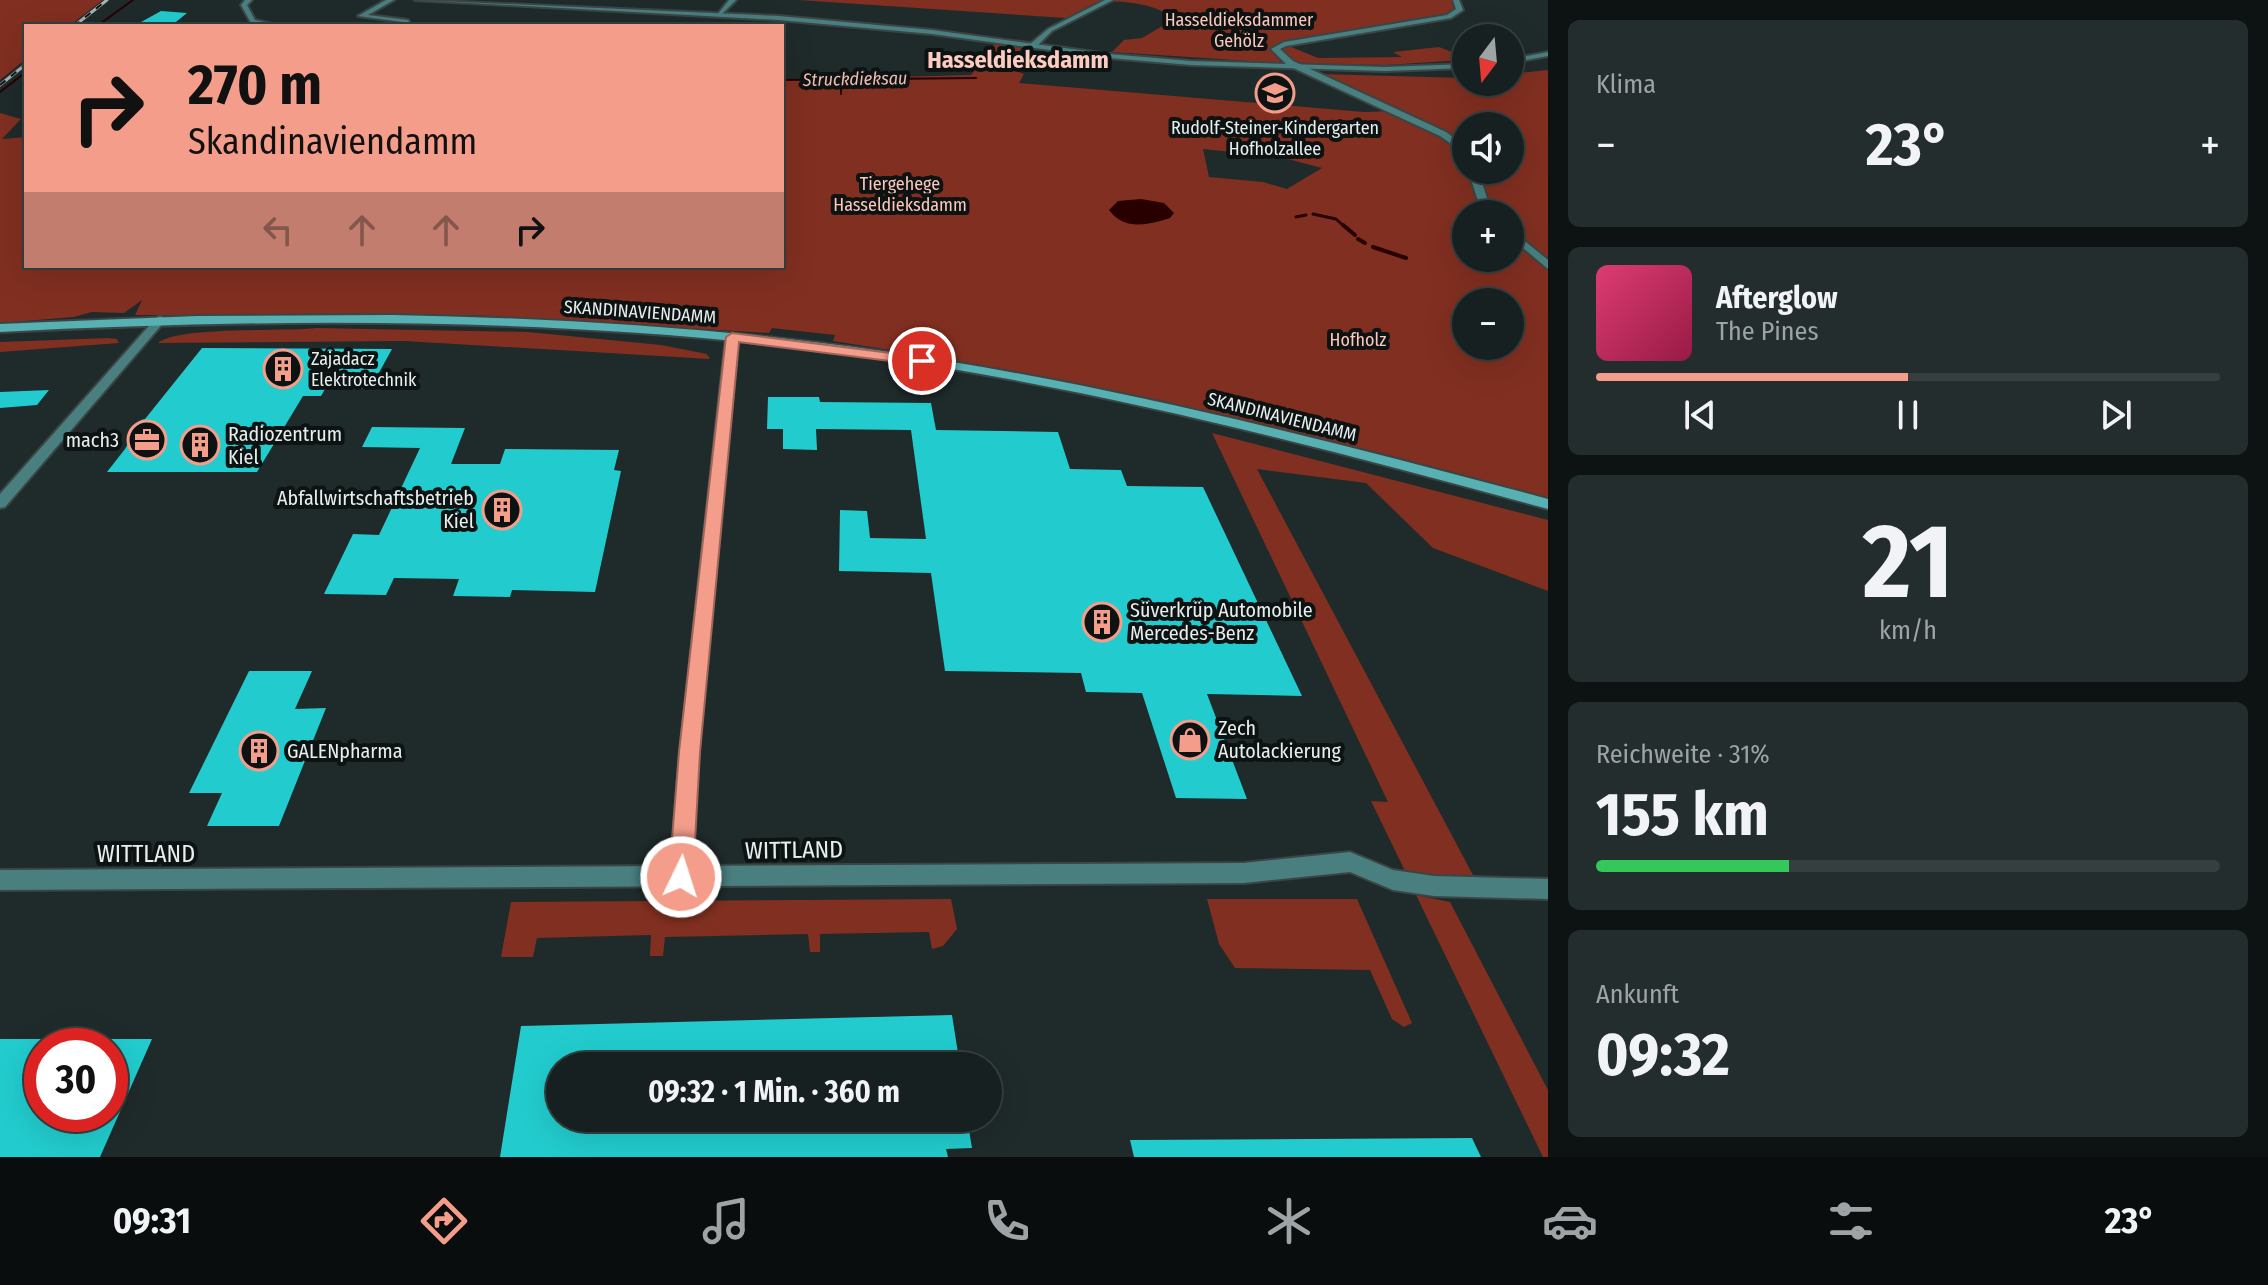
<!DOCTYPE html>
<html lang="de">
<head>
<meta charset="utf-8">
<style>
	:root { --surface:#172020; --page:#242d2d; --text:#f1f3f6; --muted:#9ea3a5; --line:#363e3e; --accent:#f49d8b }
	body { margin:0; font-family:"Fira Sans Condensed",sans-serif; background:var(--page); color:var(--text); height:100vh; display:flex; flex-direction:column; font-size:30px; white-space:nowrap }
	* { box-sizing:border-box; margin:0 }
	p { font-size:26px; color:var(--muted) }
	.icon { flex:none; width:44px; height:44px; fill:none; stroke:currentColor; stroke-width:2; stroke-linecap:round; stroke-linejoin:round }
	.map { position:relative; flex:1; overflow:hidden }
	.drawer { display:flex; flex-direction:column; gap:20px; padding:20px; background:#0d1212; width:720px }
	.drawer>* { flex:none }
	.guide { position:absolute; left:24px; top:24px; width:760px; height:244px; border-radius:0px; box-shadow:0 8px 32px #0002,0 0 0 2px var(--line); background:#f49d8b; color:#111; overflow:hidden }
	.needle { width:52px; rotate:196deg }
	.fabs { position:absolute; left:1452px; top:24px; display:grid; gap:16px }
	.fabs a { display:grid; place-items:center; width:72px; height:72px; border-radius:50%; background:var(--surface); box-shadow:0 8px 32px #0002,0 0 0 2px var(--line); font-size:40px }
	.speed { position:absolute; left:24px; top:1028px; display:flex; gap:16px; font-size:40px; font-weight:700; text-align:center }
	.speed>* { display:grid; place-content:center; width:104px; height:104px; border-radius:50%; background:var(--surface); box-shadow:0 8px 32px #0002,0 0 0 2px var(--line); line-height:1 }
	.speed .limit { border:12px solid #d22; background:#fff; color:#111 }
	.pin { position:absolute; display:grid; place-items:center; width:68px; height:68px; color:#fff; margin:-34px; border:4px solid #fff; border-radius:50%; box-shadow:0 2px 8px #0007 }
	.me { position:absolute; width:88px; margin:-44px; rotate:4deg; stroke-linejoin:round; filter:drop-shadow(0 0 6px #0008) }
	.turn { display:flex; align-items:center; gap:28px; height:168px; padding:0 32px; font-size:36px }
	.turn .icon { width:104px; height:104px; stroke-width:2.5 }
	.turn b { display:block; font-size:56px; line-height:68px }
	.lanes { display:flex; align-items:center; height:76px; padding:0 32px; background:#0003; justify-content:center; gap:40px; direction:ltr }
	.lanes .off { opacity:.35 }
	.big { font-size:60px; font-weight:700; line-height:1.1 }
	.drawer .tile { flex:1; display:flex; flex-direction:column; justify-content:center; gap:12px; min-width:0; padding:0 28px; border-radius:12px; background:var(--page) }
	.drawer .dial { align-items:center; gap:0 }
	.dial b { font-size:104px; line-height:1 }
	.song { display:flex; align-items:center; gap:24px }
	.cover { width:96px; height:96px; border-radius:12px; background:linear-gradient(135deg,hsl(340 70% 55%),hsl(340 70% 35%)) }
	.played { height:8px; border-radius:4px; background:linear-gradient(90deg,var(--accent) 50%,var(--line) 50%) }
	.keys { display:flex; justify-content:space-around; direction:ltr }
	.heat { display:flex; justify-content:space-between; align-items:center; font-size:44px; direction:ltr }
	.charge { height:12px; border-radius:6px; background:linear-gradient(90deg,#34c759 31%,var(--line) 0) }
	.trip { position:absolute; left:546px; top:1052px; width:456px; height:80px; border-radius:40px; background:var(--surface); box-shadow:0 8px 32px #0002,0 0 0 2px var(--line); font-weight:700; line-height:80px; text-align:center }
	.menu { display:flex; height:128px; justify-content:space-around; align-items:center; background:#090d0d; color:var(--muted) }
	.menu .icon { width:56px; height:56px }
	.menu .active { color:var(--accent) }
	.menu b { font-size:36px; color:var(--text) }
	main { display:flex; flex:1; min-height:0 }
	.map>svg:first-child { display:block }
	.green { fill:#812f20; fill-rule:evenodd }
	.water { fill:#280000 }
	.lines { fill:none; stroke-linecap:round; stroke-linejoin:round }
	.stream-far2 { stroke:#280000; stroke-width:2 }
	.stream-far1 { stroke:#280000; stroke-width:3 }
	.stream { stroke:#280000; stroke-width:4 }
	.building { fill:#22ccce }
	.minor-casing { stroke:#3b4545; stroke-width:4 }
	.tertiary-casing { stroke:#3b4545; stroke-width:4 }
	.secondary-casing { stroke:#3b4545; stroke-width:4 }
	.minor { fill:#4a7f7f; fill-rule:evenodd }
	.tertiary { fill:#4a7f7f; fill-rule:evenodd }
	.secondary { fill:#57b1b2; fill-rule:evenodd }
	.rail-casing { stroke:#a8b1b1; stroke-width:3 }
	.rail { stroke:#0d1212; stroke-width:2; stroke-dasharray:7; stroke-linecap:butt }
	.route { fill:#f49d8b; stroke:#9f665a; stroke-width:2 }
	.labels { text-anchor:middle; stroke-width:8; stroke-linejoin:round; paint-order:stroke }
	.far-park-label { font-size:18px; fill:#fdc8bc; stroke:#0d1212 }
	.far-water-label { font-size:18px; font-style:italic; fill:#f1bdb2; stroke:#0d1212 }
	.far-poi-label { font-size:18px; fill:#e7eeee; stroke:#0d1212 }
	.far-street-label { font-size:18px; fill:#e7eeee; stroke:#0d1212 }
	.poi-label { font-size:20px; fill:#e7eeee; stroke:#0d1212; text-anchor:start }
	.far-district-label { font-size:24px; font-weight:bold; fill:#fdcbc0; stroke:#0d1212 }
	.near-street-label { font-size:24px; fill:#e7eeee; stroke:#0d1212 }
</style>
</head>
<body>
<main>
<div class="map">
<svg width="1548" height="1157" viewBox="0 0 1548 1157">
	<rect width="100%" height="100%" fill="#1f2a2a"/>
	<g class="green">
		<path d="M 0,0 L 103,0 L 69,26 L 26,26 L 26,59 L 0,80 Z"/>
		<path d="M 798,0 L 1452,0 L 1456,7 L 1449,15 L 1284,44 L 1318,58 L 1402,57 L 1393,52 L 1439,47 L 1452,52 L 1466,49 L 1466,60 L 1385,65 L 1297,63 L 1283,51 L 1283,44 L 1274,50 L 1281,63 L 1112,52 L 1124,40 L 1142,38 L 1174,19 C 1158,4 1122,0 1101,2 C 1090,4 1077,13 1066,18 Z"/>
		<path d="M 995,43 L 1022,47 L 1017,55 L 1006,57 L 1003,67 L 1024,74 L 1019,83 L 1364,112 L 1393,111 L 1320,74 L 1466,78 L 1466,82 L 1510,82 L 1510,74 L 1548,70 L 1548,498 C 1312,432 1075,378 833,341 L 835,335 L 772,328 L 769,333 L 472,315 L 135,315 L 142,300 L 124,313 L 92,312 L 74,317 L 0,323 L 0,113 L 21,119 L 2,139 L 26,137 L 26,266 L 782,266 L 782,80 L 971,75 ZM 1466,126 L 1510,126 L 1510,170 L 1466,170 ZM 1203,149 L 1280,157 L 1322,168 L 1287,189 L 1263,182 L 1209,177 ZM 1466,214 L 1510,214 L 1510,258 L 1466,258 ZM 1466,302 L 1510,302 L 1510,346 L 1466,346 Z"/>
		<path d="M 316,328 L 528,332 L 661,345 L 707,354 L 710,359 L 404,341 L 158,343 C 178,326 283,332 316,328 Z"/>
		<path d="M 108,338 L 117,339 L 119,343 L 0,352 L 0,342 Z"/>
		<path d="M 1212,433 L 1548,520 L 1548,591 L 1433,548 L 1366,483 L 1257,469 L 1473,875 L 1435,875 L 1405,871 L 1371,801 L 1388,802 Z"/>
		<path d="M 1416,895 L 1450,902 L 1548,1090 L 1548,1157 L 1543,1157 Z"/>
		<path d="M 951,899 L 957,929 L 943,946 L 932,949 L 929,932 L 820,934 L 820,952 L 810,952 L 808,934 L 665,937 L 663,956 L 650,956 L 651,935 L 537,938 L 533,957 L 501,957 L 511,902 Z"/>
		<path d="M 1207,899 L 1357,899 L 1412,1023 L 1404,1027 L 1392,1019 L 1370,970 L 1235,968 L 1219,944 Z"/>
	</g>
	<path class="water" d="M 1141,199 L 1164,203 L 1174,213 L 1170,218 C 1148,225 1124,231 1109,210 L 1118,201 Z"/>
	<g class="lines">
		<g class="stream-far2">
			<path d="M 97,26 L 133,0"/>
			<path d="M 841,79 L 841,94"/>
			<path d="M 782,80 L 976,78"/>
			<path d="M 0,92 L 26,72"/>
		</g>
		<g class="stream-far1">
			<path d="M 1313,214 L 1336,219 L 1345,227"/>
			<path d="M 1296,217 L 1306,215"/>
		</g>
		<g class="stream">
			<path d="M 1343,225 L 1355,235"/>
			<path d="M 1358,239 L 1365,243"/>
			<path d="M 1373,247 L 1406,258"/>
		</g>
	</g>
	<g class="building">
		<path d="M 161,11 L 187,13 L 171,26 L 134,26 Z"/>
		<path d="M 202,348 L 392,349 L 370,389 L 325,389 L 321,396 L 303,396 L 257,472 L 107,472 L 125,449 L 141,420 L 145,419 Z"/>
		<path d="M 49,390 L 37,405 L 0,408 L 0,392 Z"/>
		<path d="M 768,397 L 819,397 L 820,402 L 931,403 L 936,430 L 1058,432 L 1070,469 L 1121,470 L 1127,486 L 1203,487 L 1302,696 L 1207,694 L 1247,799 L 1176,798 L 1142,693 L 1086,692 L 1081,673 L 945,671 L 931,573 L 839,571 L 840,510 L 867,511 L 870,538 L 926,539 L 911,430 L 816,429 L 817,450 L 783,449 L 783,429 L 767,429 Z"/>
		<path d="M 372,427 L 465,428 L 451,464 L 500,464 L 505,449 L 619,450 L 614,470 L 621,471 L 595,592 L 512,590 L 510,597 L 453,596 L 459,579 L 394,578 L 386,595 L 324,594 L 353,534 L 379,535 L 420,448 L 362,447 Z"/>
		<path d="M 249,671 L 312,671 L 295,709 L 326,708 L 279,826 L 207,826 L 222,793 L 189,793 Z"/>
		<path d="M 952,1015 L 960,1066 L 560,1066 L 560,1118 L 967,1118 L 972,1148 L 946,1149 L 948,1157 L 500,1157 L 521,1026 Z"/>
		<path d="M 0,1039 L 42,1039 L 42,1114 L 110,1114 L 110,1039 L 152,1039 L 100,1157 L 0,1157 Z"/>
		<path d="M 1472,1138 L 1481,1157 L 1134,1157 L 1130,1140 Z"/>
	</g>
	<g class="lines">
		<g class="minor-casing">
			<g id="minor">
				<path d="M 245,0 L 252,0 L 247,5 L 255,20 L 282,26 L 251,23 L 241,5 Z"/>
				<path d="M 386,0 L 394,0 L 368,15 L 408,20 L 410,23 L 358,16 Z"/>
				<path d="M 729,0 L 736,0 L 721,15 L 717,15 Z"/>
				<path d="M 1105,0 L 1113,0 L 1052,31 L 1036,47 L 1029,45 L 1048,29 Z"/>
				<path d="M 1453,0 L 1459,0 L 1463,10 L 1451,18 L 1286,46 L 1280,49 L 1293,61 L 1446,132 L 1466,147 L 1466,154 L 1440,136 L 1287,65 L 1271,49 L 1284,42 L 1447,15 L 1456,9 Z"/>
				<path d="M 1468,170 L 1478,170 L 1487,198 L 1498,214 L 1488,214 L 1477,198 Z"/>
				<path d="M 1510,229 L 1548,260 L 1548,269 L 1510,237 Z"/>
				<path d="M 160,316 L 164,318 L 164,322 L 5,507 L 0,508 L 0,494 L 156,318 Z"/>
				<path d="M 732,333 L 738,337 L 698,752 L 692,866 L 1244,863 L 1350,852 L 1393,870 L 1434,876 L 1548,879 L 1548,899 L 1434,896 L 1393,890 L 1350,872 L 1244,883 L 0,890 L 0,870 L 671,866 L 680,752 L 726,337 Z"/>
			</g>
		</g>
		<g class="tertiary-casing">
			<g id="tertiary">
				<path d="M 415,0 L 779,16 L 932,30 L 1109,54 L 1191,61 L 1385,67 L 1466,64 L 1466,68 L 1385,71 L 1191,65 L 1109,58 L 932,34 L 779,20 Z"/>
				<path d="M 1548,52 L 1548,56 L 1510,63 L 1510,59 Z"/>
			</g>
		</g>
		<g class="secondary-casing">
			<path id="secondary" d="M 393,315 C 557,318 719,328 881,351 C 1107,383 1328,440 1548,499 L 1548,509 C 1328,449 1106,390 880,358 C 588,317 294,317 0,332 L 0,324 L 197,316 Z"/>
		</g>
		<use href="#minor" class="minor"/>
		<use href="#tertiary" class="tertiary"/>
		<use href="#secondary" class="secondary"/>
		<g class="rail-casing">
			<g id="rail">
				<path d="M 74,26 L 107,0"/>
				<path d="M 0,85 L 26,64"/>
			</g>
		</g>
		<use href="#rail" class="rail"/>
	</g>
	<path class="route" d="M 732,333 L 922,357 L 929,361 L 922,365 L 739,342 L 700,752 L 693,877 L 689,885 L 681,889 L 673,885 L 669,877 L 679,752 L 726,337 Z"/>
	<defs>
		<g id="school-ring" transform="scale(2)"><circle r="9.5" fill="#0d1212" stroke="#f49d8b" stroke-width="1.5"/><path d="M0-5L7-2L0 1L-7-2ZM-4 1L0 2.5L4 1V4Q0 6-4 4Z" fill="#f49d8b"/></g>
		<g id="building-ring" transform="scale(2)"><circle r="9.5" fill="#0d1212" stroke="#f49d8b" stroke-width="1.5"/><path d="M-4-6H4V6H1V3H-1V6H-4ZM-2.5-4.3h1.7v1.8h-1.7ZM.8-4.3h1.7v1.8H.8ZM-2.5-1h1.7V.8h-1.7ZM.8-1h1.7V.8H.8Z" fill="#f49d8b"/></g>
		<g id="office-ring" transform="scale(2)"><circle r="9.5" fill="#0d1212" stroke="#f49d8b" stroke-width="1.5"/><path d="M-6-3h4V-5.5h4V-3h4V5H-6ZM-1-4.5V-3h2v-1.5ZM-6 0V1H6V0Z" fill="#f49d8b"/></g>
		<g id="shop-ring" transform="scale(2)"><circle r="9.5" fill="#0d1212" stroke="#f49d8b" stroke-width="1.5"/><path d="M-5-2.5h2.3a2.7 3.5 0 0 1 5.4 0H5L5.5 6h-11ZM-1.5-2.5h3a1.5 2.3 0 0 0-3 0Z" fill="#f49d8b"/></g>
	</defs>
	<g fill-rule="evenodd">
		<use href="#school-ring" x="1275" y="93"/>
		<use href="#building-ring" x="283" y="369"/>
		<use href="#office-ring" x="147" y="440"/>
		<use href="#building-ring" x="200" y="445"/>
		<use href="#building-ring" x="502" y="510"/>
		<use href="#building-ring" x="1102" y="622"/>
		<use href="#shop-ring" x="1190" y="740"/>
		<use href="#building-ring" x="259" y="751"/>
	</g>
	<g class="labels">
		<g class="far-park-label">
			<text x="1239" y="26">Hasseldieksdammer<tspan x="1239" dy="21">Gehölz</tspan></text>
			<text x="900" y="190">Tiergehege<tspan x="900" dy="21">Hasseldieksdamm</tspan></text>
			<text x="1358" y="346">Hofholz</text>
		</g>
		<g class="far-water-label">
			<text transform="translate(855 79) rotate(-1)" y="6">Struckdieksau</text>
		</g>
		<g class="far-poi-label">
			<text x="1275" y="134">Rudolf-Steiner-Kindergarten<tspan x="1275" dy="21">Hofholzallee</tspan></text>
			<text x="311" y="365" text-anchor="start">Zajadacz<tspan x="311" dy="21">Elektrotechnik</tspan></text>
		</g>
		<g class="far-street-label">
			<text transform="translate(640 312) rotate(4)" y="6">SKANDINAVIENDAMM</text>
			<text transform="translate(1282 417) rotate(14)" y="6">SKANDINAVIENDAMM</text>
		</g>
		<g class="poi-label">
			<text x="228" y="441">Radiozentrum<tspan x="228" dy="23">Kiel</tspan></text>
			<text x="119" y="447" text-anchor="end">mach3</text>
			<text x="474" y="505" text-anchor="end">Abfallwirtschaftsbetrieb<tspan x="474" dy="23">Kiel</tspan></text>
			<text x="1130" y="617">Süverkrüp Automobile<tspan x="1130" dy="23">Mercedes-Benz</tspan></text>
			<text x="1218" y="735">Zech<tspan x="1218" dy="23">Autolackierung</tspan></text>
			<text x="287" y="758">GALENpharma</text>
		</g>
		<g class="far-district-label">
			<text x="1018" y="68">Hasseldieksdamm</text>
		</g>
		<g class="near-street-label">
			<text transform="translate(794 850) rotate(-1)" y="8">WITTLAND</text>
			<text x="146" y="862">WITTLAND</text>
		</g>
	</g>
</svg>
<div class="fabs">
<a><svg class="needle" viewBox="-14 -14 28 28"><path d="M0-13l5 13h-10z" fill="#e53935"/><path d="M0 13l5-13h-10z" fill="#9ea3a5"/></svg></a>
<a><svg class="icon" aria-label="sound" viewBox="0 0 24 24"><path d="M4 9h4l5-4v14l-5-4H4zM17 9q2 3 0 6"/></svg></a>
<a>+</a>
<a>−</a>
</div>
<div class="speed"><div class="limit">30</div></div>
<div class="pin" style="left:922px;top:361px;background:#d93025"><svg class="icon" aria-label="arrive" viewBox="0 0 24 24"><path d="M6 21V4h12l-3 4 3 4H6"/></svg></div>
<svg class="me" style="left:681px;top:877px" viewBox="-20 -20 40 40"><circle r="17" fill="#f49d8b" stroke="#fff" stroke-width="3"/><path d="M0-11L8 9 0 5-8 9z" fill="#fff"/></svg>
<div class="trip">09:32 · 1 Min. · 360 m</div>
<div class="guide">
<div class="turn"><svg class="icon" aria-label="right" viewBox="0 0 24 24"><path d="M7 20v-9h11M14 6l5 5-5 5"/></svg><div><b>270 m</b>Skandinaviendamm</div></div>
<div class="lanes"><svg class="icon off" aria-label="left" viewBox="0 0 24 24"><path d="M17 20v-9H6M10 6l-5 5 5 5"/></svg><svg class="icon off" aria-label="ahead" viewBox="0 0 24 24"><path d="M12 20V5M6 11l6-6 6 6"/></svg><svg class="icon off" aria-label="ahead" viewBox="0 0 24 24"><path d="M12 20V5M6 11l6-6 6 6"/></svg><svg class="icon" aria-label="right" viewBox="0 0 24 24"><path d="M7 20v-9h11M14 6l5 5-5 5"/></svg></div>
</div>
</div>
<section class="drawer">
<div class="tile"><p>Klima</p>
<div class="heat"><a>−</a><b class="big">23°</b><a>+</a></div>
</div>
<div class="tile">
<div class="song"><i class="cover"></i><div><b>Afterglow</b><p>The Pines</p></div></div>
<div class="played"></div>
<div class="keys"><svg class="icon" aria-label="previous" viewBox="0 0 24 24"><path d="M18 5L8 12l10 7zM5 5v14"/></svg><svg class="icon" aria-label="pause" viewBox="0 0 24 24"><path d="M8 5v14M16 5v14"/></svg><svg class="icon" aria-label="next" viewBox="0 0 24 24"><path d="M6 5l10 7-10 7zM19 5v14"/></svg></div>
</div>
<div class="tile dial"><b>21</b><p>km/h</p></div>
<div class="tile"><p>Reichweite · 31%</p><b class="big">155 km</b><div class="charge"></div></div>
<div class="tile"><p>Ankunft</p><b class="big">09:32</b></div>
</section>
</main>
<nav class="menu">
<b>09:31</b>
<svg class="icon active" aria-label="directions" viewBox="0 0 24 24"><path d="M12 3l9 9-9 9-9-9zM9 14v-3h6M13 9l2 2-2 2"/></svg>
<svg class="icon" aria-label="music" viewBox="0 0 24 24"><path d="M9 18V5l10-2v13"/><circle cx="6" cy="18" r="3"/><circle cx="16" cy="16" r="3"/></svg>
<svg class="icon" aria-label="phone" viewBox="0 0 24 24"><path d="M5 4h4l2 5-3 2q2 4 5 5l2-3 5 2v4C11 20 4 13 5 4z"/></svg>
<svg class="icon" aria-label="climate" viewBox="0 0 24 24"><path d="M12 3v18M4 7l16 10M4 17L20 7"/></svg>
<svg class="icon" aria-label="car" viewBox="0 0 24 24"><path d="M5 17H2v-5l4-1 3-4h7l3 4 3 1v5h-3M9 17h6M6 11h13"/><circle cx="7" cy="17" r="2"/><circle cx="17" cy="17" r="2"/></svg>
<svg class="icon" aria-label="filters" viewBox="0 0 24 24"><path d="M4 7h16M4 17h16"/><circle cx="9" cy="7" r="2"/><circle cx="15" cy="17" r="2"/></svg>
<b>23°</b>
</nav>
</body>
</html>
